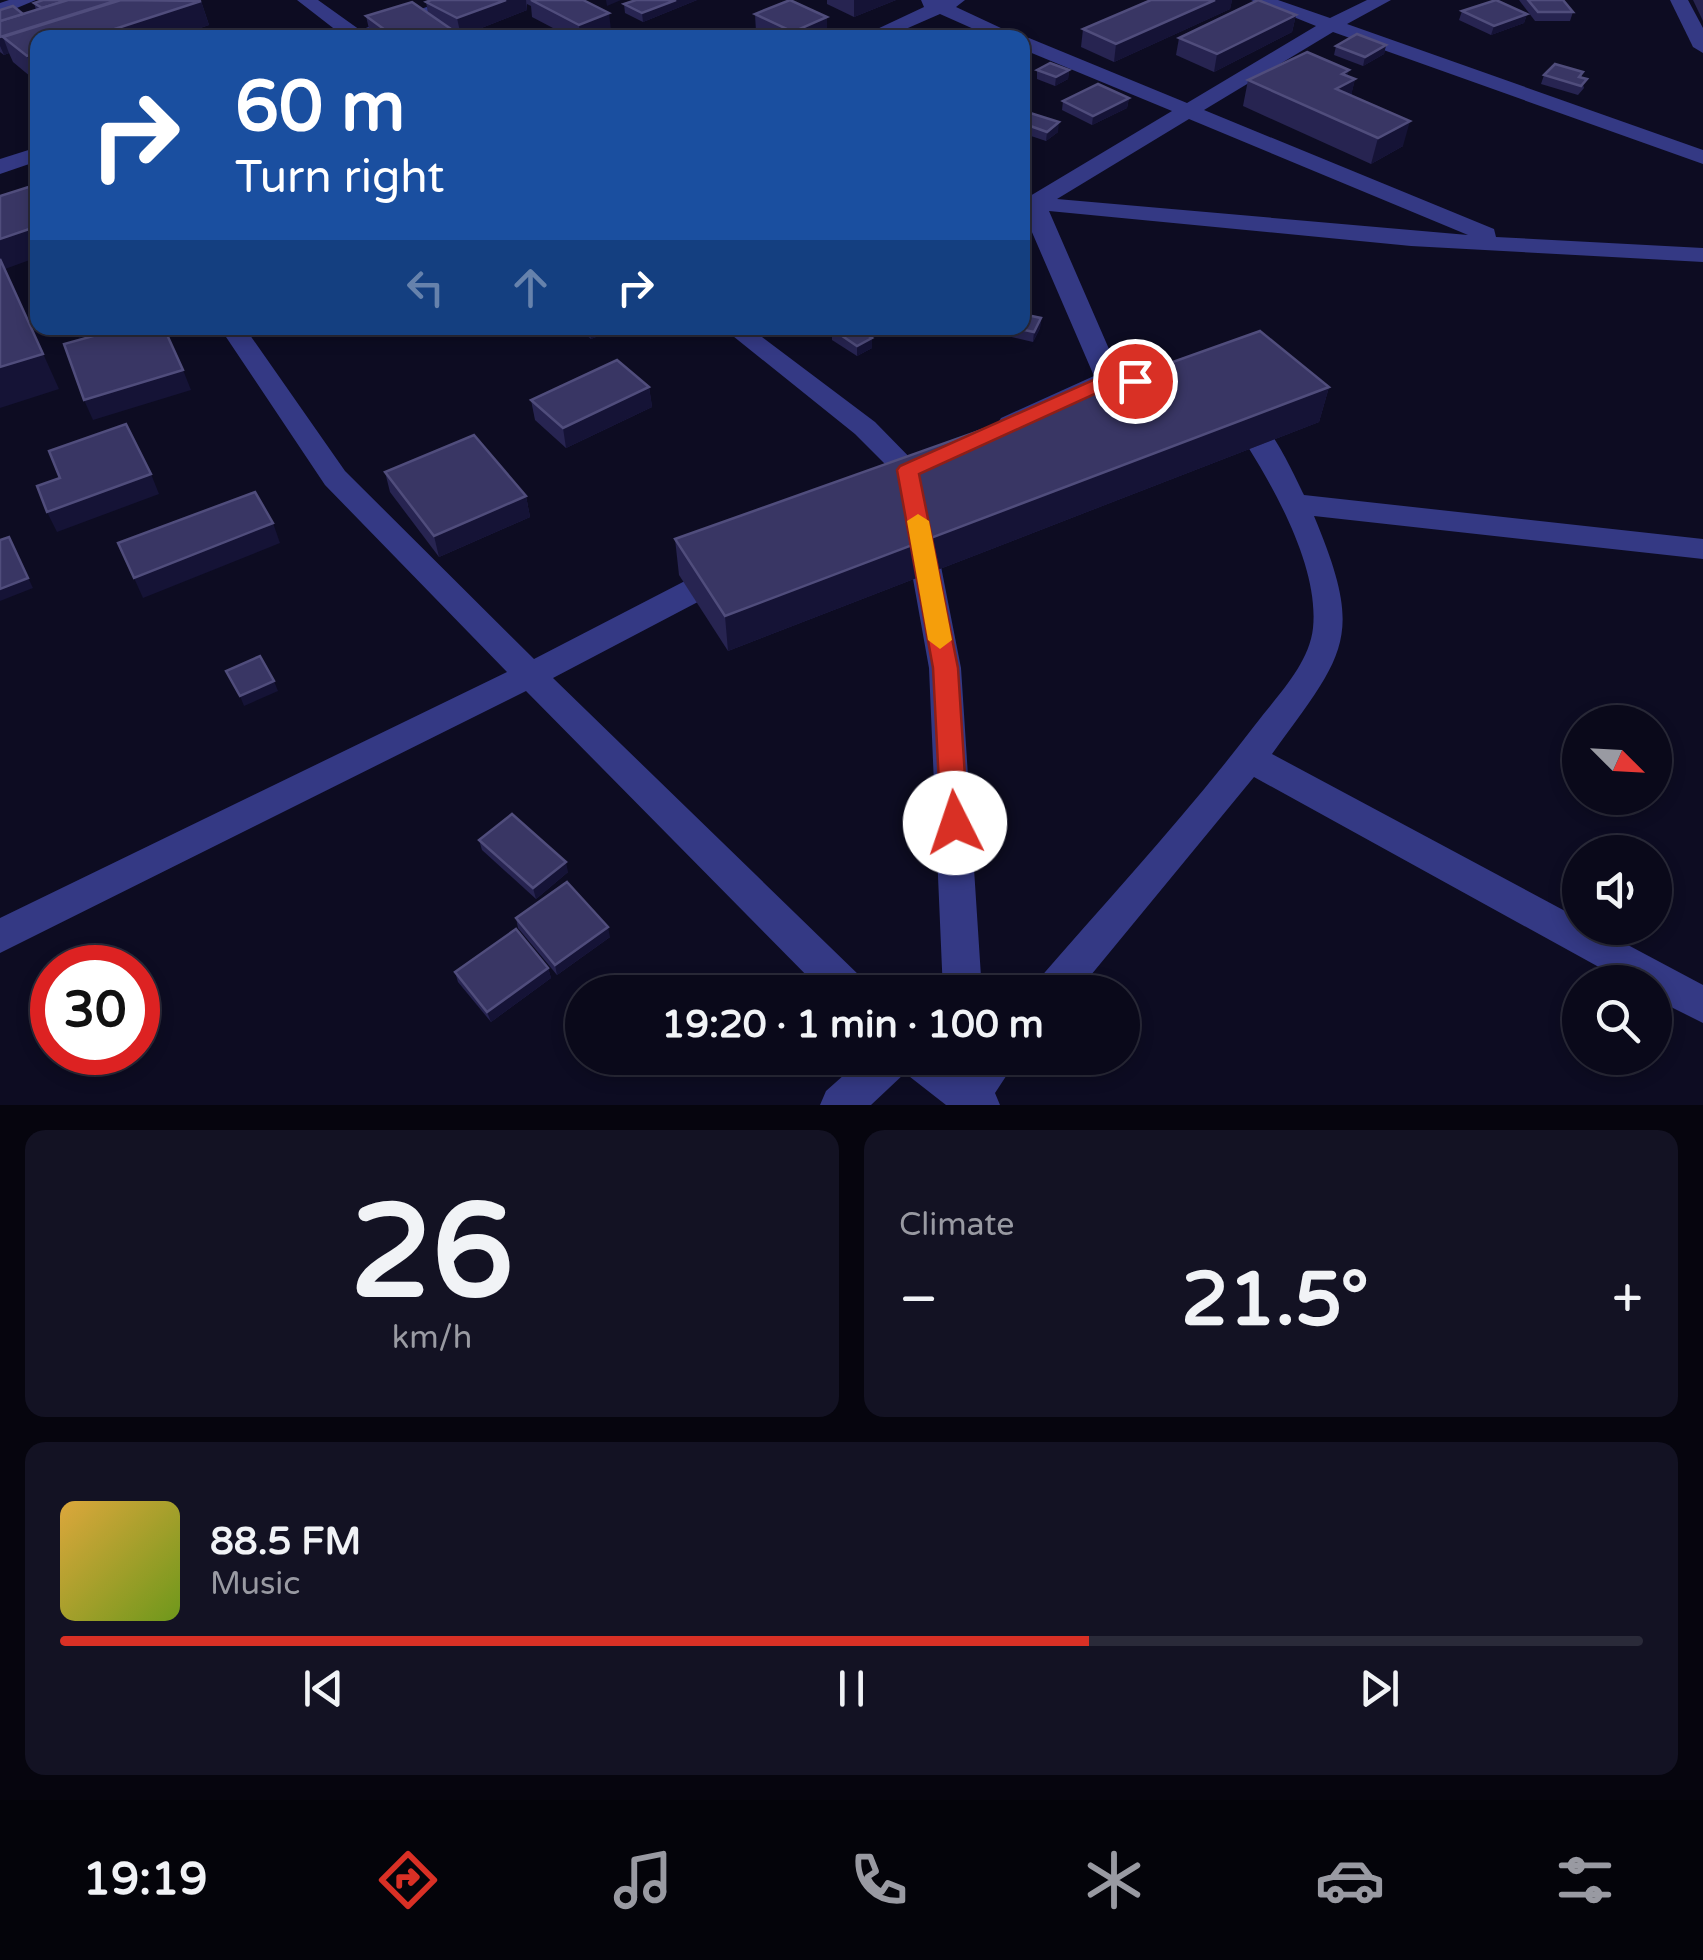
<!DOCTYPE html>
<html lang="en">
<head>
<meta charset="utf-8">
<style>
	:root { --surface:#0a091a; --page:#131223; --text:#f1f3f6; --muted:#999aa2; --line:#2a2a39; --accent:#d93025 }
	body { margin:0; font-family:"Varela Round",sans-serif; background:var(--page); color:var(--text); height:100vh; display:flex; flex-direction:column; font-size:38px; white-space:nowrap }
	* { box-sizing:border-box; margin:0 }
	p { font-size:32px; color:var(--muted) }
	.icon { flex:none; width:55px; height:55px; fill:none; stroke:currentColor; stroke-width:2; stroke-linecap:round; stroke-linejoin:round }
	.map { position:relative; height:1105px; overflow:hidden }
	.side { display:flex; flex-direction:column; gap:25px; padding:25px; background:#06050e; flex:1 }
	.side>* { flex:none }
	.guide { position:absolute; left:30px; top:30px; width:1000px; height:305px; border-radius:20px; box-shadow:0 5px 15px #0003,0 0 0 2px var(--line); background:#1a4fa0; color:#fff; overflow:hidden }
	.needle { width:65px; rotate:114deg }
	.fabs { position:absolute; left:1562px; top:705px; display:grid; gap:20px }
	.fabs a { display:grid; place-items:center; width:110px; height:110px; border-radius:50%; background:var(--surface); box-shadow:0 5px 15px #0003,0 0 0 2px var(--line); font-size:50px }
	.speed { position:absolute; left:30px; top:945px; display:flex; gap:20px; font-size:50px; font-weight:700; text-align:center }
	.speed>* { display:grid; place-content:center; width:130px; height:130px; border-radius:50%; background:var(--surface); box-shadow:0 5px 15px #0003,0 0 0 2px var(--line); line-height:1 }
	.speed .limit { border:15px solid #d22; background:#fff; color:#111 }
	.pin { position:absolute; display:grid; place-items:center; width:85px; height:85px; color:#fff; margin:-42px; border:5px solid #fff; border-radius:50%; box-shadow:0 2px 10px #0007 }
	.me { position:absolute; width:110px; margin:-55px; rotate:356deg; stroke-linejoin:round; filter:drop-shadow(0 0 8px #0008) }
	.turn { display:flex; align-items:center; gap:35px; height:210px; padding:0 40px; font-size:45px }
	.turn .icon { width:130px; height:130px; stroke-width:2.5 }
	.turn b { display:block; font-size:70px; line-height:85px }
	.lanes { display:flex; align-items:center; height:95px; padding:0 40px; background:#0003; justify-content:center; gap:50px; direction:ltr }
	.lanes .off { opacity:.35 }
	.big { font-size:75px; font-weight:800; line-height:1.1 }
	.side .widget { flex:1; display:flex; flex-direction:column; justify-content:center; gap:15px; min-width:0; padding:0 35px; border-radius:20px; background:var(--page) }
	.side .dial { align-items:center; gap:0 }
	.dial b { font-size:130px; line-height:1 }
	.song { display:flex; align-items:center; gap:30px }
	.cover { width:120px; height:120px; border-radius:15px; background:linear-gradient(135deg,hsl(40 70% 55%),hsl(80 70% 35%)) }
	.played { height:10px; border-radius:5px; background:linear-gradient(90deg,var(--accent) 65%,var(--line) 65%) }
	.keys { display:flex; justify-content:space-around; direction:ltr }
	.heat { display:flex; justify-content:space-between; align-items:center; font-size:55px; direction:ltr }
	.side .tiles { flex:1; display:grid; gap:25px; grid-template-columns:1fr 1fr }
	.widget:last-child { grid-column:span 2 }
	.trip { position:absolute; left:565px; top:975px; width:575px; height:100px; border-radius:50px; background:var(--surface); box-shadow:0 5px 15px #0003,0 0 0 2px var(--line); font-weight:800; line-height:100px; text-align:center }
	.tab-bar { display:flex; height:160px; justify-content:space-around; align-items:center; background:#04040a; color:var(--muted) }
	.tab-bar .icon { width:70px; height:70px }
	.tab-bar .active { color:var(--accent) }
	.tab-bar b { font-size:45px; color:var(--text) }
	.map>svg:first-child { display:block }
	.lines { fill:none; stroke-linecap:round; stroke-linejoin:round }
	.minor { fill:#343984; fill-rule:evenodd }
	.wall { fill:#272451 }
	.shaded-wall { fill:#151336 }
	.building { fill:#393664; stroke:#504d7c; stroke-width:2.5 }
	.route { fill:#d93025; stroke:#8d1f18; stroke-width:2.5 }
	.slow { fill:#f59e0b }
</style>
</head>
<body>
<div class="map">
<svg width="1703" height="1105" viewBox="0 0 1703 1105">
	<rect width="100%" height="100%" fill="#0d0c22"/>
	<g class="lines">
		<g class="minor">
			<path d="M 9,0 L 36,0 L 0,15 L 0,3 Z"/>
			<path d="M 297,0 L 318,0 L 360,30 L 447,0 L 474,0 L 376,38 L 346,38 Z"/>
			<path d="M 921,0 L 965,0 L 956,7 L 1020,37 L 1029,38 L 1187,103 L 1316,26 L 1251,0 L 1278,0 L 1330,18 L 1367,0 L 1391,0 L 1347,24 L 1703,150 L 1703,164 L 1333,32 L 1204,110 L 1494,229 L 1496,237 L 1703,248 L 1703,262 L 1411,246 L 1049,211 L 1119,372 L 1161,375 L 1174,383 C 1160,401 1133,384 1113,387 C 1080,393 1035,439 1001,430 L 997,424 L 1001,418 L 1094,376 L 1022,209 L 1022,195 L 1030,196 L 1172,111 L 1022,49 L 1022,38 L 994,38 L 940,14 L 885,38 L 858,38 L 924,7 ZM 1189,119 L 1468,235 L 1057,199 Z"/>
			<path d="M 1670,0 L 1688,0 L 1703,28 L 1703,53 L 1693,47 Z"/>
			<path d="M 38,147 L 38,161 L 0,174 L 0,159 Z"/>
			<path d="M 220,328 L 245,328 L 345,471 L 534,659 L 712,567 L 723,564 L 734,567 L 738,575 L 734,583 L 553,678 L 863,979 L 868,992 L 823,992 L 526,691 L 0,953 L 0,918 L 507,672 L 325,485 Z"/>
			<path d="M 723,328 L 750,328 L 875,422 L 922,470 L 961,668 L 982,992 L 943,992 L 929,668 L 894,473 L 855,434 Z"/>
			<path d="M 1240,404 C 1265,411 1293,472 1304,495 L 1703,539 L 1703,559 L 1314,516 C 1365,638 1346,652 1272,754 L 1580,919 L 1580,928 L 1596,928 L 1703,985 L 1703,1023 L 1655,999 L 1655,982 L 1626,982 L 1254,777 L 1077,992 L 1034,992 L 1039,979 C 1112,895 1188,813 1255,725 C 1276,697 1309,665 1313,628 C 1320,560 1263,468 1226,413 Z"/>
			<path d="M 863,1058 L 949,1058 L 964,1068 L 973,1058 L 1018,1058 L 995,1093 L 1000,1105 L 946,1105 L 905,1073 L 871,1105 L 820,1105 L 826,1091 Z"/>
		</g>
	</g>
	<g class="wall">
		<path d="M 431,0 L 583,0 L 611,30 L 593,38 L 572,38 L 532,17 L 531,6 L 527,4 L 527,10 L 461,36 L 464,38 L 371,38 L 366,16 L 428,13 L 426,2 Z"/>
		<path d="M 697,0 L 643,22 L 625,13 L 624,4 Z"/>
		<path d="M 827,0 L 896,0 L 854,17 L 827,4 Z"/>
		<path d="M 1151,0 L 1232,0 L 1230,9 L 1114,62 L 1081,47 L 1083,29 Z"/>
		<path d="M 1519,0 L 1563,0 L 1573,12 L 1570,21 L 1535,21 Z"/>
		<path d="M 1693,0 L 1703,0 L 1703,21 Z"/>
		<path d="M 201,1 L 209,25 L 171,38 L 38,38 L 37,82 L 13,62 L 9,53 L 4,55 L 0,52 L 0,10 L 23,14 L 36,10 L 34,3 Z"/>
		<path d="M 1462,11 L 1527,14 L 1524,23 L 1491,35 L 1459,20 Z"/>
		<path d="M 755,14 L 827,17 L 827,34 L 820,38 L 769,38 L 756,32 Z"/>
		<path d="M 1296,15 L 1292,32 L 1214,72 L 1176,55 L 1179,38 Z"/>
		<path d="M 1386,45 L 1384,54 L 1363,66 L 1334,55 L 1336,46 Z"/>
		<path d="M 1037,70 L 1069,70 L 1068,79 L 1055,86 L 1037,79 Z"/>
		<path d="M 1583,72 L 1581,78 L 1584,88 L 1578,95 L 1541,84 L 1544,75 Z"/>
		<path d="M 1348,76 L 1355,79 L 1351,95 L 1403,146 L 1371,164 L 1243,106 L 1248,80 Z"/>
		<path d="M 1129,98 L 1127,108 L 1092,125 L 1062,110 L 1063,101 Z"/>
		<path d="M 1022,115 L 1058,132 L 1046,141 L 1022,133 Z"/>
		<path d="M 1041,318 L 1040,328 L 1033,342 L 1003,335 L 1004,328 L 1022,328 Z"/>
		<path d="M 578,328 L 618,328 L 591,339 Z"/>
		<path d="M 832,329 L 872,348 L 857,356 L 832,340 Z"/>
		<path d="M 649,387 L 652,407 L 566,448 L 535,420 L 531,400 Z"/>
		<path d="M 1329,387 L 1319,422 L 728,651 L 679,575 L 675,539 Z"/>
		<path d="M 385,472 L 526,496 L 530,517 L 439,557 L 390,492 Z"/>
		<path d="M 479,840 L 568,872 L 536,899 L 482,850 Z"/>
		<path d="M 516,918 L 610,937 L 557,975 L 518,928 Z"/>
		<path d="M 548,968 L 551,978 L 491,1022 L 458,982 L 455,972 Z"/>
	</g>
	<g class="shaded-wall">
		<path d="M 118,0 L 3,37 L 9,53 L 4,55 L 0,46 L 0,37 Z"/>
		<path d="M 506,0 L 526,0 L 527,10 L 461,36 L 457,18 Z"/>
		<path d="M 606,0 L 621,0 L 607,6 Z"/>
		<path d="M 676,0 L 697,0 L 643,22 L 642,13 Z"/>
		<path d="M 854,0 L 896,0 L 854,17 Z"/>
		<path d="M 1215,0 L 1232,0 L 1230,9 L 1114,62 L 1116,44 Z"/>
		<path d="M 201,1 L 209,25 L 171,38 L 87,38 Z"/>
		<path d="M 609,13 L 611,30 L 593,38 L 580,38 L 579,25 Z"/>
		<path d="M 1527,14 L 1524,23 L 1491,35 L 1494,26 Z"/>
		<path d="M 1296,15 L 1292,32 L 1214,72 L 1217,54 Z"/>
		<path d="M 827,17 L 827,34 L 820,38 L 793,38 L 793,32 Z"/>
		<path d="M 1386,45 L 1384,54 L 1363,66 L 1365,57 Z"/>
		<path d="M 38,53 L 38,82 L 27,56 Z"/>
		<path d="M 1069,70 L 1068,79 L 1055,86 L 1056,77 Z"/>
		<path d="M 1349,70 L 1346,83 L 1355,79 L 1349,104 L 1336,89 L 1342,74 Z"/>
		<path d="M 1129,98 L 1127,108 L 1092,125 L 1093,116 Z"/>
		<path d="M 1410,121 L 1403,146 L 1371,164 L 1378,138 Z"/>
		<path d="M 1059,122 L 1058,132 L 1046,141 L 1047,132 Z"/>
		<path d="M 38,226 L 38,257 L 5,269 L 59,389 L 0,408 L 0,239 Z"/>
		<path d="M 1041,318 L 1040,328 L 1033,342 L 1034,332 Z"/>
		<path d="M 75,328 L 113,328 L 79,338 Z"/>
		<path d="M 589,328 L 618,328 L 591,339 Z"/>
		<path d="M 872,338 L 872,348 L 857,356 L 857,346 Z"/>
		<path d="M 183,370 L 191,390 L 93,420 L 84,400 Z"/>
		<path d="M 649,387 L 652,407 L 566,448 L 563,428 Z"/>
		<path d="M 1329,387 L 1319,422 L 728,651 L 725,616 Z"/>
		<path d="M 151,474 L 159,494 L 57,532 L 47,512 Z"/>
		<path d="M 526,496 L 530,517 L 439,557 L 434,536 Z"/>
		<path d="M 273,523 L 280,543 L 143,598 L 134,578 Z"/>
		<path d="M 9,537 L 33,588 L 0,601 L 0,589 Z"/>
		<path d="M 274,681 L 278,691 L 244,706 L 240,696 Z"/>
		<path d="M 566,862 L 568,872 L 536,899 L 533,888 Z"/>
		<path d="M 608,927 L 610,937 L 557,975 L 555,965 Z"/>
		<path d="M 548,968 L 551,978 L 491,1022 L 487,1012 Z"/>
	</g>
	<g class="building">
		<path d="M 43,0 L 68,0 L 42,8 L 34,3 Z"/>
		<path d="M 68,0 L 118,0 L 0,37 L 0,21 Z"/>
		<path d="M 121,0 L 201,1 L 87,38 L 38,38 L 38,53 L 27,56 L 3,37 Z"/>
		<path d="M 431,0 L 506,0 L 457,18 L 426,2 Z"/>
		<path d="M 531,0 L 583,0 L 609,13 L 579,25 Z"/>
		<path d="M 636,0 L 676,0 L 642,13 L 624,4 Z"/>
		<path d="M 790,0 L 827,17 L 793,32 L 755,14 Z"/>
		<path d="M 1151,0 L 1215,0 L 1116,44 L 1083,29 Z"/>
		<path d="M 1258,0 L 1296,15 L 1217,54 L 1179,38 Z"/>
		<path d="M 1496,0 L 1527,14 L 1494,26 L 1462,11 Z"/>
		<path d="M 1528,0 L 1563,0 L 1573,12 L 1538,12 Z"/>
		<path d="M 412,2 L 464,38 L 396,38 L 366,16 Z"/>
		<path d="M 13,6 L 23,14 L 0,21 L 0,10 Z"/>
		<path d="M 1357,34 L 1386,45 L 1365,57 L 1336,46 Z"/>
		<path d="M 1307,52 L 1349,70 L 1342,74 L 1355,79 L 1336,89 L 1410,121 L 1378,138 L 1248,80 Z"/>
		<path d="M 1050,63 L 1069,70 L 1056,77 L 1037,70 Z"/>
		<path d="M 1555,64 L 1583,72 L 1579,77 L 1587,79 L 1581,86 L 1544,75 Z"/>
		<path d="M 1098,84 L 1129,98 L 1093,116 L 1063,101 Z"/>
		<path d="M 1027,112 L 1059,122 L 1047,132 L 1022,123 L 1022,115 Z"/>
		<path d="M 38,184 L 38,226 L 0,239 L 0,196 Z"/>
		<path d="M 0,259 L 43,354 L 0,367 Z"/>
		<path d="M 1022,314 L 1041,318 L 1034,332 L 1015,328 L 1022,328 Z"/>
		<path d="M 122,328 L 164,328 L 183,370 L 84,400 L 64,344 Z"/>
		<path d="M 836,328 L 856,328 L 872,338 L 857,346 L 832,329 Z"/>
		<path d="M 1260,331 L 1329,387 L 725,616 L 675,539 Z"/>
		<path d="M 617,360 L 649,387 L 563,428 L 531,400 Z"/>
		<path d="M 126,424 L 151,474 L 47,512 L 37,486 L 60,478 L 49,451 Z"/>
		<path d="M 474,435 L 526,496 L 434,536 L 385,472 Z"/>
		<path d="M 255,492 L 273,523 L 134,578 L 118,543 Z"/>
		<path d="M 9,537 L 28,578 L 0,589 L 0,540 Z"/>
		<path d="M 260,656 L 274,681 L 240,696 L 226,671 Z"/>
		<path d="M 512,814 L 566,862 L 533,888 L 479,840 Z"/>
		<path d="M 567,882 L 608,927 L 555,965 L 516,918 Z"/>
		<path d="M 516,929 L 548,968 L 487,1012 L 455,972 Z"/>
	</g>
	<path class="route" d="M 1109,373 L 1135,375 L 1145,381 L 1135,387 L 1112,386 L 919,474 L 958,668 L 968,823 L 964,831 L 955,834 L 945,831 L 941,823 L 933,668 L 897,470 L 900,466 Z"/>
	<path class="slow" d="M 918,514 L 929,521 L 952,640 L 940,649 L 928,640 L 907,521 Z"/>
</svg>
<div class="fabs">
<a><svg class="needle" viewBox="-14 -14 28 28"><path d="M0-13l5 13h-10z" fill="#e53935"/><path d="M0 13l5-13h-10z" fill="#999aa2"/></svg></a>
<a><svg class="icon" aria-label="sound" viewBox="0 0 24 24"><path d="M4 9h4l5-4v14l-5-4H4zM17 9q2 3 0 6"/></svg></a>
<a><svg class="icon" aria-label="search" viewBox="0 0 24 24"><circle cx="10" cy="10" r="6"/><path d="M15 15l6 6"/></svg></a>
</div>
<div class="speed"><div class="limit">30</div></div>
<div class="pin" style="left:1135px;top:381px;background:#d93025"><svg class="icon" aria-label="arrive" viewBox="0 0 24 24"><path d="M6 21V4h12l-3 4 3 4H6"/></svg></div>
<svg class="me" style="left:955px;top:823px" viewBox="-20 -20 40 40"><circle r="19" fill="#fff"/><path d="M0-13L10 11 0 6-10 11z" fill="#d93025"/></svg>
<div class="trip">19:20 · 1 min · 100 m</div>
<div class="guide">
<div class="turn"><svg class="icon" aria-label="right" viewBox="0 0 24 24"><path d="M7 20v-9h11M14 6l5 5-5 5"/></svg><div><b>60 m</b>Turn right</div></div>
<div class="lanes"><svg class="icon off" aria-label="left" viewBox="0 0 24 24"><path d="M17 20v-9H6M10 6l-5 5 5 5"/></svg><svg class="icon off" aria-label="ahead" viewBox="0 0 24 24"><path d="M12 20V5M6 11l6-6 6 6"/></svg><svg class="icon" aria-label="right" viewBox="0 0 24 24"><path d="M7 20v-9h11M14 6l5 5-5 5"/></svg></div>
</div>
</div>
<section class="side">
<div class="tiles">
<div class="widget dial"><b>26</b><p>km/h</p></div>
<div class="widget"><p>Climate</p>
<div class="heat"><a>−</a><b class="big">21.5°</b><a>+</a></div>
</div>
<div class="widget">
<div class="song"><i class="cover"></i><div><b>88.5 FM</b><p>Music</p></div></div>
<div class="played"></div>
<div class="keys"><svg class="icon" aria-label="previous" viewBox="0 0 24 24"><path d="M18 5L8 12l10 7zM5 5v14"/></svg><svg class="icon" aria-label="pause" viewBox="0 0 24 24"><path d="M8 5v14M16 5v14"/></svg><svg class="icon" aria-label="next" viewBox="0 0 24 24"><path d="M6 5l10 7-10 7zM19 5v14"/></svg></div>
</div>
</div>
</section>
<nav class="tab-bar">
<b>19:19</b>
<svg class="icon active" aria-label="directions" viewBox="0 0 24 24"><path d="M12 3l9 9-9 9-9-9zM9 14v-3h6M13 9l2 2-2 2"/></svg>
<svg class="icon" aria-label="music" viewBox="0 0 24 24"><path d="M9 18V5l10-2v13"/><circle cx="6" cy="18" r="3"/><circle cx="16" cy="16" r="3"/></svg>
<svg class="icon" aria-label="phone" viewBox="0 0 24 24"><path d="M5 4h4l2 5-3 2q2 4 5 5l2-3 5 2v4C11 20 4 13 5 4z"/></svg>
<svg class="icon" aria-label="climate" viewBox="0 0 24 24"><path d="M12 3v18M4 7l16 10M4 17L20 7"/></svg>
<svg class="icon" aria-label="car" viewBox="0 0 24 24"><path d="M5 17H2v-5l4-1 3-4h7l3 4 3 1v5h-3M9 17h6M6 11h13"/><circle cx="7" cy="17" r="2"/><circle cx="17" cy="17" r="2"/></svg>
<svg class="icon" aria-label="filters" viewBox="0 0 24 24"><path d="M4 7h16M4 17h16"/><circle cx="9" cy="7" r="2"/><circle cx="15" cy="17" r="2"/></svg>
</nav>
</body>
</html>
